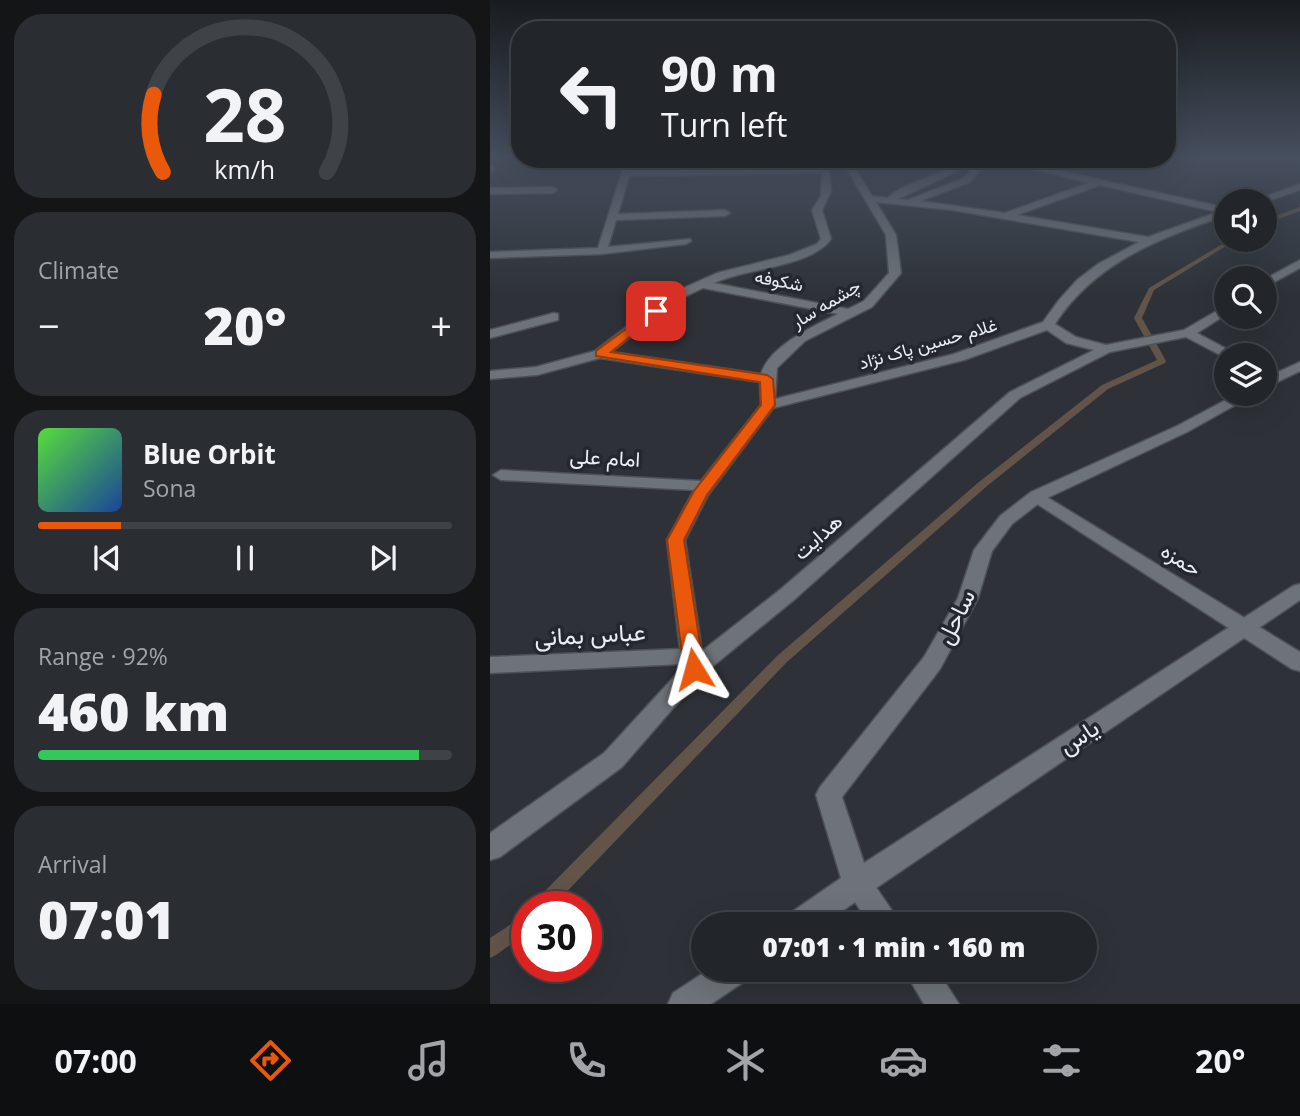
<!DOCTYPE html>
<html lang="en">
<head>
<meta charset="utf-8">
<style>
	:root { --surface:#22262a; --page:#2a2e32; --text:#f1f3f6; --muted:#a2a5a8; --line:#3f4347; --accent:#ea580c }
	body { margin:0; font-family:"Open Sans",Vazirmatn,sans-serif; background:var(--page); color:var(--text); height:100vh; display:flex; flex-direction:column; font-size:26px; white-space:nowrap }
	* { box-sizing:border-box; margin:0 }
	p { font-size:23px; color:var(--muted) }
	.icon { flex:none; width:38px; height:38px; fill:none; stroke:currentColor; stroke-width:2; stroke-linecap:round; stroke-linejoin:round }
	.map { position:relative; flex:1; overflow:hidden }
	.panel { display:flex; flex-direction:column; gap:14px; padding:14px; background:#131517; width:490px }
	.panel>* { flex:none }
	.top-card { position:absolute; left:21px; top:21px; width:665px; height:147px; border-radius:28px; box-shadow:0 7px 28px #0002,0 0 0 2px var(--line); background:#22262a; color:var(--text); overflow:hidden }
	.tools { position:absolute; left:724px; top:189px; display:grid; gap:14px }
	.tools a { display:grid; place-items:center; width:63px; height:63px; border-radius:50%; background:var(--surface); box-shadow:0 7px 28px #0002,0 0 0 2px var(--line); font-size:35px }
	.speed { position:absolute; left:21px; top:891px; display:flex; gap:14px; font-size:35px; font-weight:700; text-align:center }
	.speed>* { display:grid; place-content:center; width:91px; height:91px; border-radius:50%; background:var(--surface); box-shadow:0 7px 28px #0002,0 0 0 2px var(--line); line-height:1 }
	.speed .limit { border:10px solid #d22; background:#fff; color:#111 }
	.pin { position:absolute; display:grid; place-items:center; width:60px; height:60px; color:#fff; margin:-30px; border-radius:14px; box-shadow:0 4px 10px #0006 }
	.me { position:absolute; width:77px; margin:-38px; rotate:352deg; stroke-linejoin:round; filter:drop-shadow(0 0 5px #0008) }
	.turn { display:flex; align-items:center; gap:24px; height:147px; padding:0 35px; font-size:32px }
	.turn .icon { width:91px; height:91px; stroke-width:2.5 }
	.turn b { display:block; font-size:49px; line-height:60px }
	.big { font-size:52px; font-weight:800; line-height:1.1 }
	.panel .tile { flex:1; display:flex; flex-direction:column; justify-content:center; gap:10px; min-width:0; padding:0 24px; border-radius:28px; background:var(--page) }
	.panel .dial { align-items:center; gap:0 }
	.dial svg { height:182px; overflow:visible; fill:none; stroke:var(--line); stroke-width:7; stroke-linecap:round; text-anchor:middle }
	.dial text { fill:var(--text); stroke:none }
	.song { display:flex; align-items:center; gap:21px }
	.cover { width:84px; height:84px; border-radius:10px; background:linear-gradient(135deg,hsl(110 70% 55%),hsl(220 70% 35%)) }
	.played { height:7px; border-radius:4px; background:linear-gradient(90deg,var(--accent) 20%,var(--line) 20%) }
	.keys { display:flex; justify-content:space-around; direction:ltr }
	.heat { display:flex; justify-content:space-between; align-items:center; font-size:38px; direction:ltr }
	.charge { height:10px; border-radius:5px; background:linear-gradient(90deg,#34c759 92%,var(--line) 0) }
	.trip { position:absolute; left:201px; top:912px; width:406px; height:70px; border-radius:35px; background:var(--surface); box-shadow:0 7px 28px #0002,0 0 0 2px var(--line); font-weight:800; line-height:70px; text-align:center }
	.menu { display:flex; height:112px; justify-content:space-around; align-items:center; background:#0e0f11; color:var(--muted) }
	.menu .icon { width:49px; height:49px }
	.menu .selected { color:var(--accent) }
	.menu b { font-size:32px; color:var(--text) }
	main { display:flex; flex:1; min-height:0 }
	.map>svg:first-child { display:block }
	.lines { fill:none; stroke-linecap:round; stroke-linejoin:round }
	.stream { fill:#625449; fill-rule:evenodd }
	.minor-casing { stroke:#4d5156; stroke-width:3 }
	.tertiary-casing { stroke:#4d5156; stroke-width:3 }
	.minor { fill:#6e7379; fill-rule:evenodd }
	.tertiary { fill:#6e7379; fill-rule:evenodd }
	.route { fill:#ea580c; stroke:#983908; stroke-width:2 }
	.labels { text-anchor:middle; stroke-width:7; stroke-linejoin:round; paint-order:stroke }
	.far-street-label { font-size:18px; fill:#ebeef2; stroke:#24282e }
	.street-label { font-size:21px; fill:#ebeef2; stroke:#24282e }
	.near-street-label { font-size:24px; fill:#ebeef2; stroke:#24282e }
</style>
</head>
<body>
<main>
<section class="panel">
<div class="tile dial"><svg viewBox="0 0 100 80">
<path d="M14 69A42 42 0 1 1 86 69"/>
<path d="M14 69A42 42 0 0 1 10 35" stroke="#ea580c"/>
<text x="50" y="56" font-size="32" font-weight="700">28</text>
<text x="50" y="72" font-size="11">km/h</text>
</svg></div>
<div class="tile"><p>Climate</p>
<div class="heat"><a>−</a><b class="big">20°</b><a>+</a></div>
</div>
<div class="tile">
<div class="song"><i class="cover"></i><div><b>Blue Orbit</b><p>Sona</p></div></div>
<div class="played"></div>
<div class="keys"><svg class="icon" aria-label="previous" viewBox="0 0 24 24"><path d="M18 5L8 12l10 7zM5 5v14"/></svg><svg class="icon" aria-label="pause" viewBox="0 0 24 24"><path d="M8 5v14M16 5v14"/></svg><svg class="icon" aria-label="next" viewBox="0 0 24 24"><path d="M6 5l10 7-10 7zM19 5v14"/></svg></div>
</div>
<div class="tile"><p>Range · 92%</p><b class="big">460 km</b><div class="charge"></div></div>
<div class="tile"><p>Arrival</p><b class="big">07:01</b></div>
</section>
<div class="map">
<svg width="810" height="1004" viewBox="0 0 810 1004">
	<rect width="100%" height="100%" fill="#2e3238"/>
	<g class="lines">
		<g class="stream">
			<path d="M 810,207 L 810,211 L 775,224 L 775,220 Z"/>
			<path d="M 739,240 L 746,240 L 664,290 L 652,318 L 676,361 L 675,363 L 618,389 L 497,486 L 297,662 L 63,906 L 44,906 L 46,900 L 287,656 L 489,482 L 612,385 L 667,360 L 644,318 L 659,288 Z"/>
			<path d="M 37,914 L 37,933 L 6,955 L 0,958 L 0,938 Z"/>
		</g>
		<g class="minor-casing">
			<g id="minor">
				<path d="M 136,159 L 144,159 L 141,170 L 326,168 L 314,159 L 324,159 L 339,168 L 341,191 L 332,210 L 341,239 C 322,267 255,268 224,283 L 358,309 L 374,301 L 399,273 L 396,235 L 351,159 L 359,159 L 382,196 L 397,198 L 410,189 L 460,168 L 462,159 L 470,159 L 471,164 L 466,172 L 408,199 L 418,200 L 474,178 L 491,159 L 500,159 L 480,182 L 430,201 L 515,213 L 599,183 L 501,159 L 517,159 L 737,208 L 737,215 C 670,238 605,262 565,324 L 586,337 L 616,345 L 694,330 L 737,305 L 737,314 L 707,333 L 748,355 L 737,355 L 736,358 L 696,337 L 620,352 L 530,398 L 305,599 L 212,675 L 132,767 L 10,857 L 0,860 L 0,833 L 114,753 L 193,667 L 192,664 L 0,673 L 0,657 L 190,649 L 177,540 L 204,490 L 11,480 L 3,475 L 11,470 L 211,481 L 271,405 L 270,382 L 110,358 L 47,375 L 0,379 L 0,371 L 46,367 L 105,351 L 180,294 L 227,273 L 299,255 L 327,244 L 331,239 L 322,210 L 331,196 L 332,173 L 139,176 L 128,214 L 235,210 L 240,213 L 235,216 L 126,220 L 118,247 L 200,239 L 201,241 L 196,244 L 112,254 L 0,258 L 0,252 L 108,248 ZM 610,185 L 728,212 L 658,237 L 527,215 ZM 386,202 L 462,210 L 649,242 L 608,264 L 587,280 L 569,300 L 553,322 L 464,354 L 285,399 L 287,368 L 315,341 L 382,307 L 411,273 L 406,235 ZM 213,288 L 348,314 C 324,326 279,346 271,374 L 121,352 L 188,300 ZM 557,330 L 576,343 L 604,350 L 520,392 L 291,589 L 212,651 L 195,540 L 218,495 L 283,408 L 474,360 Z"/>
				<path d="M 0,165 L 4,166 L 4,170 L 0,171 Z"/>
				<path d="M 810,184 L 810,190 L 775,202 L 763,201 Z"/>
				<path d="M 0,188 L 63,187 L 67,190 L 63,193 L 0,194 Z"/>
				<path d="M 810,260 L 810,268 L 775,287 L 775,279 Z"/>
				<path d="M 64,313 L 68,314 L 68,320 L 0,338 L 0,330 Z"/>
				<path d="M 810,362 L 810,371 L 775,388 L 775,378 Z"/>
				<path d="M 747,394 L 765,394 L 697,432 L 553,500 L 522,524 L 502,551 L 488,598 L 450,669 L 352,797 L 374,863 L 803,586 L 810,584 L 810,600 L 333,924 L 294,924 L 299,914 L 351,878 L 326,795 L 330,787 L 434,657 L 468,598 L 484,550 L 510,516 L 541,492 L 687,426 Z"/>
				<path d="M 218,970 L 259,970 L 255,981 L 221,1004 L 178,1004 L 183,993 Z"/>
			</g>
		</g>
		<g class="tertiary-casing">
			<g id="tertiary">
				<path d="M 547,491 L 810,652 L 810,671 L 802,669 L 541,500 L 538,496 L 541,492 Z"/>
				<path d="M 367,870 L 377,874 L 411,924 L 379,924 L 353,883 L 357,874 Z"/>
				<path d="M 414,970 L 447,970 L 469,1004 L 434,1004 Z"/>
			</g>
		</g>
		<use href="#minor" class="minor"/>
		<use href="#tertiary" class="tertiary"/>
	</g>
	<linearGradient id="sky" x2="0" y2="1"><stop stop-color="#191c1f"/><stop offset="0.53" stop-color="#464f5e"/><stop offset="1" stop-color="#464f5e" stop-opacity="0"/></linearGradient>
	<rect width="810" height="296" fill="url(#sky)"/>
	<path class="route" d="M 166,307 L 171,311 L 169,313 L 121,352 L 277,375 L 283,379 L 285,405 L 217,495 L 194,540 L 214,669 L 211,674 L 204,676 L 197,674 L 194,669 L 177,540 L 204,491 L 271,405 L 270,382 L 106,356 L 106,351 Z"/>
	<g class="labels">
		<g class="far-street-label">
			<text transform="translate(289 281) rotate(11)" y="6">شکوفه</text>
			<text transform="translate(336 304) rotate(-31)" y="6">چشمه سار</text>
			<text transform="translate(438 344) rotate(-16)" y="6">غلام حسین پاک نژاد</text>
		</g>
		<g class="street-label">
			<text transform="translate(115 458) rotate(3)" y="7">امام علی</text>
			<text transform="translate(328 537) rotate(-42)" y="7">هدایت</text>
			<text transform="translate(691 560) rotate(32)" y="7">حمزه</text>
		</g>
		<g class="near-street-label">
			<text transform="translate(466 617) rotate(-64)" y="8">ساحل</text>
			<text transform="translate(100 635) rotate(-3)" y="8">عباس بمانی</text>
			<text transform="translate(589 737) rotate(-33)" y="8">یاس</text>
		</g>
	</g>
</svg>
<div class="tools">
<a><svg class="icon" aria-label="sound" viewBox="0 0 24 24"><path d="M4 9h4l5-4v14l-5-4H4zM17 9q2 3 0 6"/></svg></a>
<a><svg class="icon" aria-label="search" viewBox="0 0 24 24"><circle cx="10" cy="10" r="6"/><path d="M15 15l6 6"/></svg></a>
<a><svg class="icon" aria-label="layers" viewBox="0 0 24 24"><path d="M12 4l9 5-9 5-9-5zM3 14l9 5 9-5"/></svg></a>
</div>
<div class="speed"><div class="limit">30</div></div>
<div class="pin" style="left:166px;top:311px;background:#d93025"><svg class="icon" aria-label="arrive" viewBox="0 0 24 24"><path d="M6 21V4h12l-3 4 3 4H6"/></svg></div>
<svg class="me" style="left:204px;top:669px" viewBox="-20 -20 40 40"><path d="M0-17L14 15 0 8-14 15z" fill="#ea580c" stroke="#fff" stroke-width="4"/></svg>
<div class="trip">07:01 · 1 min · 160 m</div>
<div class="top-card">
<div class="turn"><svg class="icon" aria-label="left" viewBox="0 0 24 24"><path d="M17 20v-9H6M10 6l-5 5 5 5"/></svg><div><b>90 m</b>Turn left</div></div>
</div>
</div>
</main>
<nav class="menu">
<b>07:00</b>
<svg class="icon selected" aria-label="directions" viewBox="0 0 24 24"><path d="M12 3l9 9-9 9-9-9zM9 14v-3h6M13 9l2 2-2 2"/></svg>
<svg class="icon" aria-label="music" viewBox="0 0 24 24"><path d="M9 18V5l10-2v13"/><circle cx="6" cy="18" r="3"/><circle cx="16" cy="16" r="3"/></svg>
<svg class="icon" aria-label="phone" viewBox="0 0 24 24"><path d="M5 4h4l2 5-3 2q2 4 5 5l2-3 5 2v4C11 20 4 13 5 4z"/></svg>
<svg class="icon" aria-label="climate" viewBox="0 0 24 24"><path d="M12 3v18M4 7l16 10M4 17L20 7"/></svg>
<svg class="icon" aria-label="car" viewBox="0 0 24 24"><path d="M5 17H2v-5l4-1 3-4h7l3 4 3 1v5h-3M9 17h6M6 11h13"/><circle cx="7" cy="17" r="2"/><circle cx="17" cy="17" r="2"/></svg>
<svg class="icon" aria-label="filters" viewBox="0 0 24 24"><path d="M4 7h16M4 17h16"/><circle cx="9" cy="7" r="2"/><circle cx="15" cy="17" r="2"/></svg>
<b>20°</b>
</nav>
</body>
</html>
